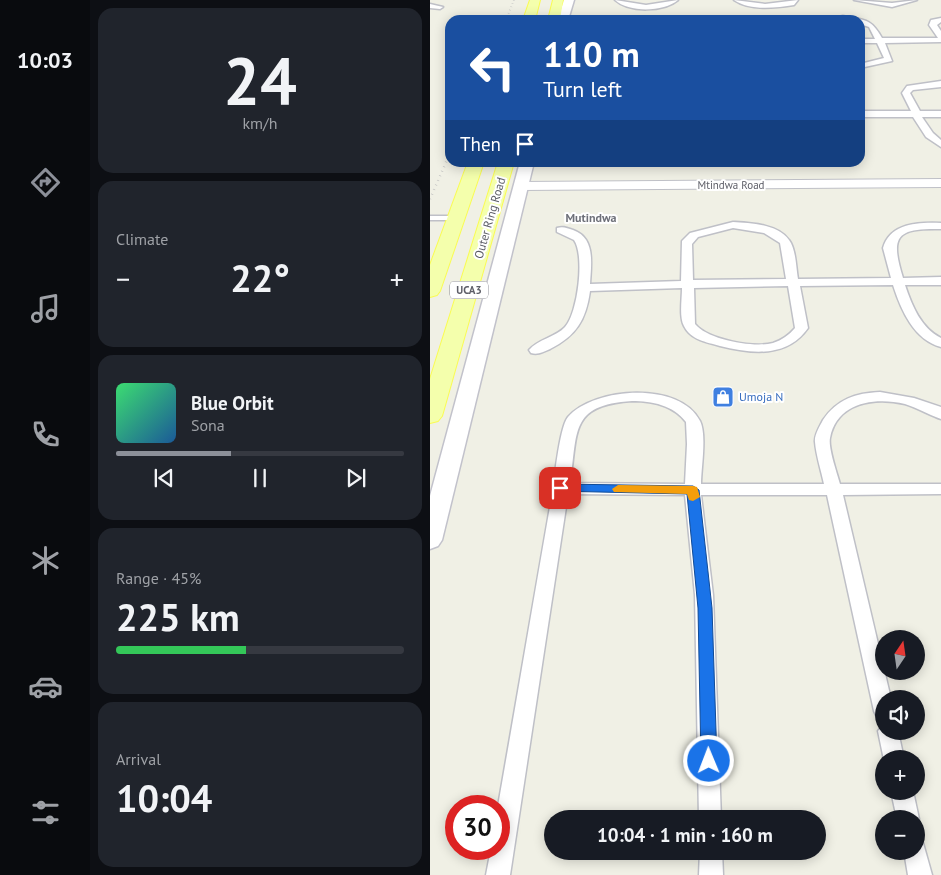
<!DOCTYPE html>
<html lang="en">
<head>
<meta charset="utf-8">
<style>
	:root { --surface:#171b24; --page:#20242c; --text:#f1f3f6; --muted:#9ea1a6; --line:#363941; --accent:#8c9099 }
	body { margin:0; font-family:"PT Sans",sans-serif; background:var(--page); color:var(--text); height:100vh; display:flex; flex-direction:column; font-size:19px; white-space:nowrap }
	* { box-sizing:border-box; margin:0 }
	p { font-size:16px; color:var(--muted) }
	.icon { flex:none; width:28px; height:28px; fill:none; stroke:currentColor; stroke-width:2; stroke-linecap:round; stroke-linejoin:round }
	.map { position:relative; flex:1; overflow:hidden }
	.drawer { display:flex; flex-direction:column; gap:8px; padding:8px; background:#0d0f14; width:340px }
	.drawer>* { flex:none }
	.banner { position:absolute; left:15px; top:15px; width:420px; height:152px; border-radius:15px; box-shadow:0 2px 12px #0003; background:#1a4fa0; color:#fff; overflow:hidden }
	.needle { width:32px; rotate:13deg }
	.fabs { position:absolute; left:445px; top:630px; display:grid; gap:10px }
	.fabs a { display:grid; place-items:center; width:50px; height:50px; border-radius:50%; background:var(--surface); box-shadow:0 2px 12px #0003; font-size:25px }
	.speed { position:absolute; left:15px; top:795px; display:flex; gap:10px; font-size:25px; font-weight:700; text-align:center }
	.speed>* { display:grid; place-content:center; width:65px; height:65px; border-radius:50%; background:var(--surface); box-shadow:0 2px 12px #0003; line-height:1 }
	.speed .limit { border:8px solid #d22; background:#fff; color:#111 }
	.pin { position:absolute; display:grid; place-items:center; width:42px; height:42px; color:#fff; margin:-21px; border-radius:10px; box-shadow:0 2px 8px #0006 }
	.me { position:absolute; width:55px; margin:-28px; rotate:359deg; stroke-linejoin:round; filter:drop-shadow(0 0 4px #0008) }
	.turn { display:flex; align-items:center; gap:18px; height:105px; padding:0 15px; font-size:22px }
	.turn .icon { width:65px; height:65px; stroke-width:2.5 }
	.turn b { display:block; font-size:35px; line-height:42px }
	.then { display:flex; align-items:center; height:48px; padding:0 15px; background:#0003; gap:10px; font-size:19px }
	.big { font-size:38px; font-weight:600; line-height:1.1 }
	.drawer .widget { flex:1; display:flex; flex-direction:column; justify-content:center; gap:8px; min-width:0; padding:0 18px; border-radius:15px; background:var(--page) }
	.drawer .dial { align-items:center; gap:0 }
	.dial b { font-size:65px; line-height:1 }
	.song { display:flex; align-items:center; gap:15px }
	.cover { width:60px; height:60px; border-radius:8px; background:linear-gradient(135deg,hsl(140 70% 55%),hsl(210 70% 35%)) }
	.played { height:5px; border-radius:2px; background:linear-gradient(90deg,var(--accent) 40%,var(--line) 40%) }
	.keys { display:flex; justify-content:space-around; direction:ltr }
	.heat { display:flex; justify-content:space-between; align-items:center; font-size:28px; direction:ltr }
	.charge { height:8px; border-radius:4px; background:linear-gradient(90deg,#34c759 45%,var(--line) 0) }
	.trip { position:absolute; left:114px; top:810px; width:282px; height:50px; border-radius:25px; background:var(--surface); box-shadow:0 2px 12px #0003; font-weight:600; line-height:50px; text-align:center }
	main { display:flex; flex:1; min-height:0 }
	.tab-bar { display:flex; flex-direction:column; width:90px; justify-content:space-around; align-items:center; background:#090b0e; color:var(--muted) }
	.tab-bar .icon { width:35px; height:35px }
	.tab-bar .current { color:var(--accent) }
	.tab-bar b { font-size:22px; color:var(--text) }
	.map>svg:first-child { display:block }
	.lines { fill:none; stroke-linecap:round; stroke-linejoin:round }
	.pedestrian-casing { stroke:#bfc0c7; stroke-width:3 }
	.minor-casing { stroke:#bfc0c7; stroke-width:3 }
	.tertiary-casing { stroke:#bfc0c7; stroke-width:2 }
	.secondary-casing { stroke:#c2c2cb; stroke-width:3 }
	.primary-casing { stroke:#fafc52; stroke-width:2 }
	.pedestrian { fill:#fff; fill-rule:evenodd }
	.minor { fill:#fff; fill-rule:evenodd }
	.tertiary { fill:#fff; fill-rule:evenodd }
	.secondary { fill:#fff; fill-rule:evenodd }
	.primary { fill:#f4ffac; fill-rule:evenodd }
	.rail-far1 { stroke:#b8b8ba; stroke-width:2; stroke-dasharray:0.5 3; stroke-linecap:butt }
	.rail { stroke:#b8b8ba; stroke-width:2.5; stroke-dasharray:0.5 4.5; stroke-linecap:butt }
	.route { fill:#1a73e8; stroke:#114b97 }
	.slow { fill:#f59e0b }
	.labels { text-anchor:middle; stroke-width:4; stroke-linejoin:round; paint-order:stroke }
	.far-street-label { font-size:11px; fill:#5d5e67; stroke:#fff }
	.shield { fill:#fff; stroke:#8e8e95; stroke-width:1 }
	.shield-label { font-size:11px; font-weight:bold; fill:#5d5e67 }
	.street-label { font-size:12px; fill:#5d5e67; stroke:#fff }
	.far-quarter-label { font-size:12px; font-weight:bold; fill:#6e7079; stroke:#fff }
	.shop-label { font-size:12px; fill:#366cbe; stroke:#fff; text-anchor:start }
</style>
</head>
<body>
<main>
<nav class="tab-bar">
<b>10:03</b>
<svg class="icon current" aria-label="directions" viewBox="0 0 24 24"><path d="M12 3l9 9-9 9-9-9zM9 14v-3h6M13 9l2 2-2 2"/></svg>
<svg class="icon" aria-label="music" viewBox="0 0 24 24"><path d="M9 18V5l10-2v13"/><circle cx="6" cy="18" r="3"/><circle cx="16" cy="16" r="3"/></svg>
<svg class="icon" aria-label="phone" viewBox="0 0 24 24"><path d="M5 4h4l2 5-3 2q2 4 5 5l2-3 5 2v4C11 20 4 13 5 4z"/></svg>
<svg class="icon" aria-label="climate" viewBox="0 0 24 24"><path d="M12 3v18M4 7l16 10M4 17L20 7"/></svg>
<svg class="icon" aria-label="car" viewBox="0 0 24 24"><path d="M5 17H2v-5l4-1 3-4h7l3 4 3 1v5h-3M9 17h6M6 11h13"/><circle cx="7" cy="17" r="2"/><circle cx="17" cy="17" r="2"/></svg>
<svg class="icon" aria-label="filters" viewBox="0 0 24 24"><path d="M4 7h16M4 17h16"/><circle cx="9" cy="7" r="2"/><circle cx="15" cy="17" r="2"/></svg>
</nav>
<section class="drawer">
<div class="widget dial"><b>24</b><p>km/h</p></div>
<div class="widget"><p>Climate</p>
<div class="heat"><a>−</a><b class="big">22°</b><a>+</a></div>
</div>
<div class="widget">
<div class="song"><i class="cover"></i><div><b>Blue Orbit</b><p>Sona</p></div></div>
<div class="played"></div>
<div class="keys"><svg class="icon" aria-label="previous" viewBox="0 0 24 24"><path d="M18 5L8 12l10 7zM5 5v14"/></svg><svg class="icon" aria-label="pause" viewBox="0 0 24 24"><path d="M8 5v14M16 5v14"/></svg><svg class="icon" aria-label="next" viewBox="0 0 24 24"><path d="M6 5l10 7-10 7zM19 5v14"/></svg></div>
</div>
<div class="widget"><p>Range · 45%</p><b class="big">225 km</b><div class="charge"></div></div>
<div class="widget"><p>Arrival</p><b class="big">10:04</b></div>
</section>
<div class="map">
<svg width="511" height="875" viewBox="0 0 511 875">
	<rect width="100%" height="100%" fill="#f0f0e5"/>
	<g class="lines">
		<g class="pedestrian-casing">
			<path id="pedestrian" d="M 0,216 L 25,216 L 29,218 L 25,220 L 0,220 Z"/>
		</g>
		<g class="minor-casing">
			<g id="minor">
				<path d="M 185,0 L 216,5 L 248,0 C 234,12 199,13 185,0 Z"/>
				<path d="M 304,0 L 335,4 L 368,0 L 364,5 C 345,8 320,11 304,0 Z"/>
				<path d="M 424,0 L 462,3 L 487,0 L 462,7 Z"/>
				<path d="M 0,4 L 13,7 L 10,9 L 0,8 Z"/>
				<path d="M 413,16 C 434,20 441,18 452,38 L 508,38 L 499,25 L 501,20 L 511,18 L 511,22 L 507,25 L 511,31 L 511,42 L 455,43 L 462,61 L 430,68 L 430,64 L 454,58 L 447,43 L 430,43 L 430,39 L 445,39 L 439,27 L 430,24 L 430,20 L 393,20 Z"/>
				<path d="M 263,18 L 293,18 L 297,20 L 259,20 Z"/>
				<path d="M 511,81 L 511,87 L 483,90 L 480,93 L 490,111 L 511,111 L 511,117 L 492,117 L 503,133 L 511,140 L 511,147 L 496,137 L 483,117 L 430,117 L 430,111 L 481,111 L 472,93 L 477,86 Z"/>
				<path d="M 303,222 C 320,223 348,224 359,240 C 366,249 366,268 368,279 L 461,278 L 453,248 C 460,223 489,222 511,223 L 511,229 C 466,228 460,236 473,278 L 511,277 L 511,285 L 475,285 C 482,306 491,328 511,338 L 511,347 C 484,340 471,310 463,285 L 370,286 L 378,328 C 357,358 322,354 290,346 C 276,342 261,340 254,326 C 249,317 252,299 252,288 L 160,291 C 156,320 146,336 120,349 C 113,352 108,355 101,353 L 99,350 C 108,339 126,337 135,327 C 148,313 155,255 144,240 L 127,232 L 127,228 C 133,226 137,228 143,230 C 166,238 161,265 160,284 L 251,281 L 252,241 L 260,233 ZM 303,228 L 334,233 L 350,243 L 356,279 L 263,280 L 262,244 L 268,237 ZM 358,286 L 365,328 C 359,335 352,340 343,343 C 324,348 278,340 265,324 L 264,288 Z"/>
				<path d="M 450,392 L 484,398 L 511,407 L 511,419 C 499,415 488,408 475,404 C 445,397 407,402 400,438 C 398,448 407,473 410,484 L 511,484 L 511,494 L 413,495 L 461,699 L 454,699 L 454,720 L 447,717 L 444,711 L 397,495 L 271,495 L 283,595 L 291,819 L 269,819 L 265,595 L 255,495 L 138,494 L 80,875 L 56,875 L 61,849 L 69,849 L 68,806 C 86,704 103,603 121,501 C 124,485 129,428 138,417 C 164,387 250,381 270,421 C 277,435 271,468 271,484 L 394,484 C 391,470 386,455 385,442 C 384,435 390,426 393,420 C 407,399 426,393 450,392 ZM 202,401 C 222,401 243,405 256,422 L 257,444 L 255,484 L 140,483 C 148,432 139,405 202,401 Z"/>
				<path d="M 454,724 L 454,731 L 468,731 L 474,759 L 454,760 L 448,731 Z"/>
				<path d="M 461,791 L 483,791 L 489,819 L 486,825 L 486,819 L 467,819 Z"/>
				<path d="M 486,840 L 493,843 L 502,875 L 478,875 L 474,851 L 486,851 Z"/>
				<path d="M 270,851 L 292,851 L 293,875 L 269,875 Z"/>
			</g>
		</g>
		<g class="tertiary-casing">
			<path id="tertiary" d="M 511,179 L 511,187 L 91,190 L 85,186 L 91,182 Z"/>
		</g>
		<g class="secondary-casing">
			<g id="secondary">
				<path d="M 134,0 L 144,0 L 138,20 L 128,20 Z"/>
				<path d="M 90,162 L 104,162 L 12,540 L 8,546 L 0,549 L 0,496 Z"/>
			</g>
		</g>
		<g class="primary-casing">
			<g id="primary">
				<path d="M 100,0 L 110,0 L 105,20 L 93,20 Z"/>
				<path d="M 123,0 L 133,0 L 130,20 L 118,20 Z"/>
				<path d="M 38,162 L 54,162 L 10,291 L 7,295 L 0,297 L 0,265 Z"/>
				<path d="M 68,162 L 84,162 L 12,416 L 8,421 L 0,423 L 0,379 Z"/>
			</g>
		</g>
		<use href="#pedestrian" class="pedestrian"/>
		<use href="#minor" class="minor"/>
		<use href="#tertiary" class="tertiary"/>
		<use href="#secondary" class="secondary"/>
		<use href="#primary" class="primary"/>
		<path class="rail-far1" d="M 76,20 L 84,0"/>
		<path class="rail" d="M 0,199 L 20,153"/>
	</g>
	<path class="route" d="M 130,484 L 263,486 L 269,490 L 282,608 L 287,761 L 284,766 L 279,768 L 273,766 L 271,761 L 268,608 L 257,494 L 125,491 L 123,488 Z"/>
	<path class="slow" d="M 188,485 L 263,486 L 267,487 L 270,497 L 263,501 L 259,500 L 257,494 L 184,492 L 182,489 Z"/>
	<defs>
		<g id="shop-square" transform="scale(1.125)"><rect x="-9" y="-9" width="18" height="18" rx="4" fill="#3f7fe0" stroke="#fff"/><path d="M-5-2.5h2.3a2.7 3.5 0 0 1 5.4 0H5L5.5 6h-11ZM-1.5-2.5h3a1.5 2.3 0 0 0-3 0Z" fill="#fff"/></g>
	</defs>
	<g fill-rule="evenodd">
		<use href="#shop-square" x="293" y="397"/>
	</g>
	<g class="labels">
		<g class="far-street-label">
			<text x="301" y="189">Mtindwa Road</text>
		</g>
		<rect class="shield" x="20" y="281.5" width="38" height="17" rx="4"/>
		<g class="shield-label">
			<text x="39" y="294">UCA3</text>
		</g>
		<g class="street-label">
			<text transform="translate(60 218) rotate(-74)" y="4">Outer Ring Road</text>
		</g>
		<g class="far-quarter-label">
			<text x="161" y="222">Mutindwa</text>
		</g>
		<g class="shop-label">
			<text x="309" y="401">Umoja N</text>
		</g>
	</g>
</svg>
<div class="fabs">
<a><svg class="needle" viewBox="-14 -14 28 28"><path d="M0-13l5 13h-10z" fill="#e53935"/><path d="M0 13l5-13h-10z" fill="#9ea1a6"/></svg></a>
<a><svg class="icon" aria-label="sound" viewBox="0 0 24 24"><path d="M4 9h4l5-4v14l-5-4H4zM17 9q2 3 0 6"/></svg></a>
<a>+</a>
<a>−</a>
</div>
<div class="speed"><div class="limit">30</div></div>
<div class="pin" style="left:130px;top:488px;background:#d93025"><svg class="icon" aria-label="arrive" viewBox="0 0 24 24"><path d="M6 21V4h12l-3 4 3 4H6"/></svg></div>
<svg class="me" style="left:279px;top:761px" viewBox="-20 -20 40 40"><circle r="17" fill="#1a73e8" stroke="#fff" stroke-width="3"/><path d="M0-11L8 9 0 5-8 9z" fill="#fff"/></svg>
<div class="trip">10:04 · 1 min · 160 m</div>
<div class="banner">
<div class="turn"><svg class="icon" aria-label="left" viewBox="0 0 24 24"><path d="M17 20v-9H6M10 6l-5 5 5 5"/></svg><div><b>110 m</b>Turn left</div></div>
<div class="then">Then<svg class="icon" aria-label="arrive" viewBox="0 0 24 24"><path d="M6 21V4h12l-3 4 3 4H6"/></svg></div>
</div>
</div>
</main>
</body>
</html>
